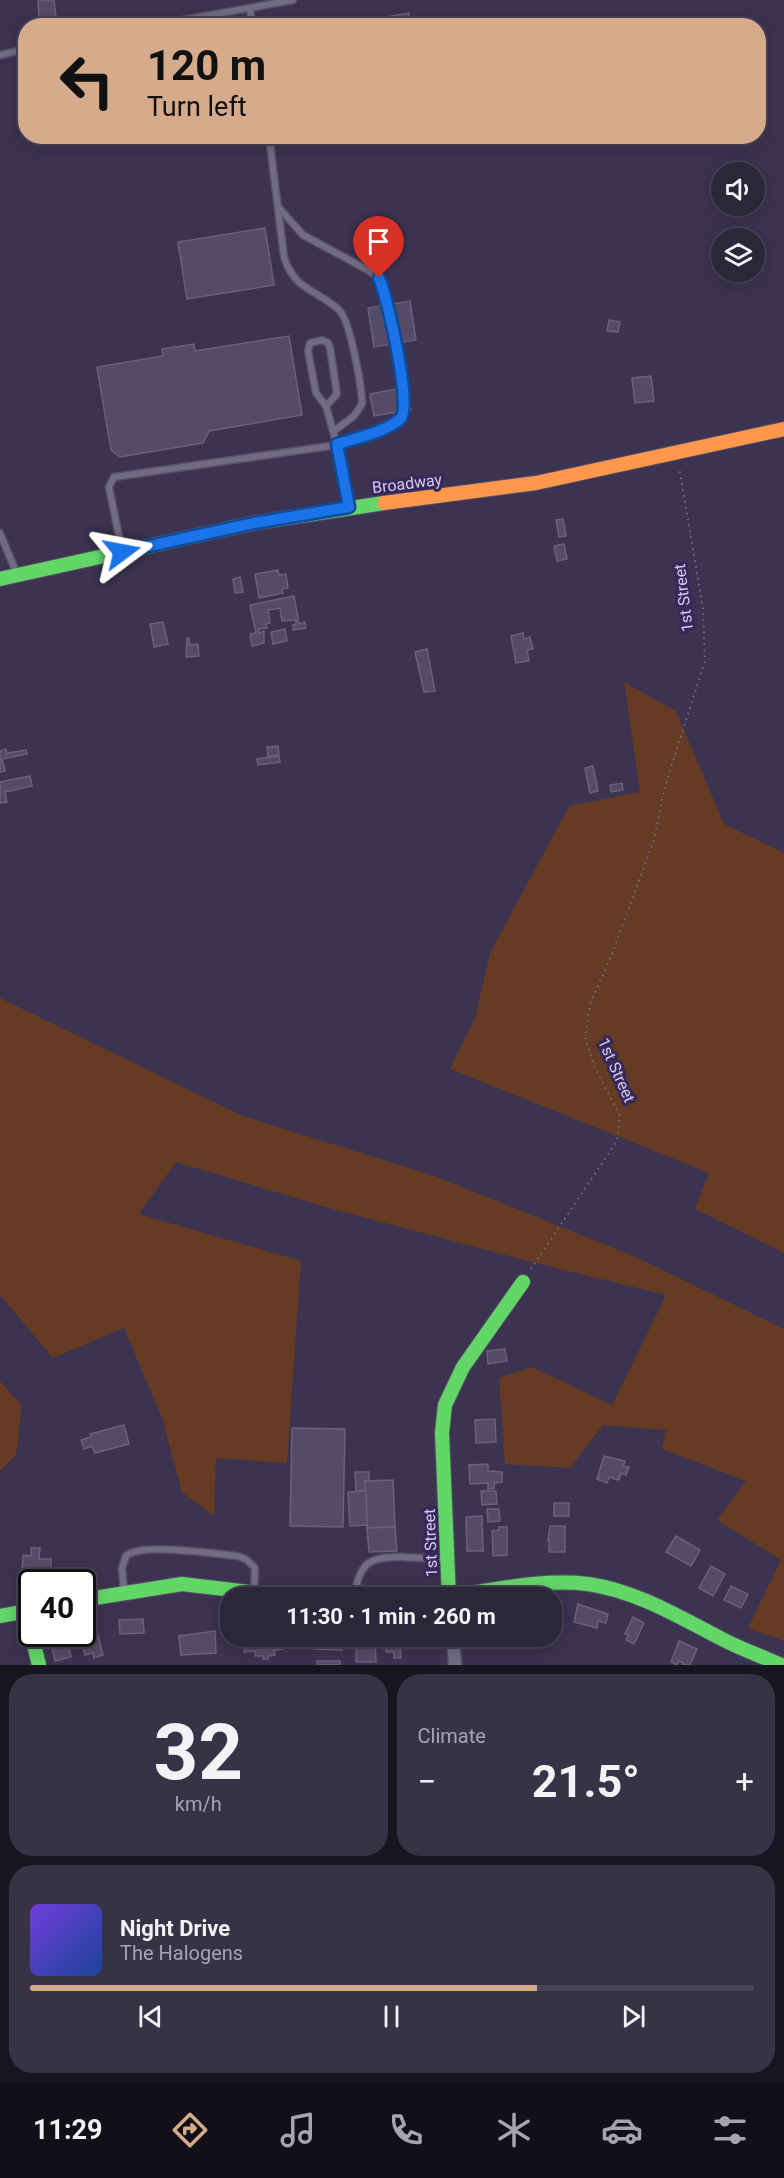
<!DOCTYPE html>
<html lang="en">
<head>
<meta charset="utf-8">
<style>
	:root { --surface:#2c263b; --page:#383246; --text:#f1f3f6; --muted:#a6a5af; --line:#484355; --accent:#d6ab8b }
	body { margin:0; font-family:Roboto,sans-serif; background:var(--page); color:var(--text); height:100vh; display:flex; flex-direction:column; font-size:22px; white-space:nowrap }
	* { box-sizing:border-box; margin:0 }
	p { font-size:20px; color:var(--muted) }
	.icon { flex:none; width:33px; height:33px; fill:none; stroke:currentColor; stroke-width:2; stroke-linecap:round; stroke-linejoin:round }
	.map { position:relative; height:1665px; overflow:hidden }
	.sheet { display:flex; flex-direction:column; gap:9px; padding:9px; background:#181520; flex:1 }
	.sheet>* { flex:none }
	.top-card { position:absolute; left:18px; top:18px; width:748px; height:126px; border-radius:24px; box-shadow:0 3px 15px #0003,0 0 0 2px var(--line); background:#d6ab8b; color:#111; overflow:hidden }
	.buttons { position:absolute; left:711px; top:162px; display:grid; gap:12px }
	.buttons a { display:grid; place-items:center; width:54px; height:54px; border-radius:50%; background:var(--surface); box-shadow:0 3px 15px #0003,0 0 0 2px var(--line); font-size:30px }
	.speed { position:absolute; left:18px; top:1569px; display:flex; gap:12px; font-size:30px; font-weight:700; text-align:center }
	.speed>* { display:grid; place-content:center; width:78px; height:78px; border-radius:50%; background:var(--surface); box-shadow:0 3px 15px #0003,0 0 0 2px var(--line); line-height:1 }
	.speed .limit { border:3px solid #111; border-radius:9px; background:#fff; color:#111 }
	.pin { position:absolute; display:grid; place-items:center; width:51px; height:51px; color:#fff; margin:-62px -26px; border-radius:50% 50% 50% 0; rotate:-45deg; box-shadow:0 0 6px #0007 }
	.pin .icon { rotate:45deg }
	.me { position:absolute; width:66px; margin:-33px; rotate:77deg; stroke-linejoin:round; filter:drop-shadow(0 0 4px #0008) }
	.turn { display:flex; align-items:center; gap:21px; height:126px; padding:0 30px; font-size:27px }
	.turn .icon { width:78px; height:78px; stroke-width:2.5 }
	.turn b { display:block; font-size:42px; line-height:51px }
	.big { font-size:45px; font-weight:700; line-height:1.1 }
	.sheet .widget { flex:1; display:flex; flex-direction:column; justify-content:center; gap:9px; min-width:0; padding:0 21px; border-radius:24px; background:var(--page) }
	.sheet .dial { align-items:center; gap:0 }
	.dial b { font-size:78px; line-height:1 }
	.song { display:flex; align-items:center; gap:18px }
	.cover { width:72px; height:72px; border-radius:9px; background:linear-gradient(135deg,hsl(260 70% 55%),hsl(220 70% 35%)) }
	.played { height:6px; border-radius:3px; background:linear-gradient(90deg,var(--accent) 70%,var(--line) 70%) }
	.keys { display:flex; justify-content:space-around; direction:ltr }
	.heat { display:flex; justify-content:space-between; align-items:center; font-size:33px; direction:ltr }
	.sheet .tiles { flex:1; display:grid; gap:9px; grid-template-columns:1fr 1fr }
	.widget:last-child { grid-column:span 2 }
	.trip { position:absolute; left:220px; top:1587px; width:342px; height:60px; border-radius:24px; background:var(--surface); box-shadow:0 3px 15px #0003,0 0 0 2px var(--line); font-weight:700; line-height:60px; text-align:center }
	.dock { display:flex; height:96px; justify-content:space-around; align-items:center; background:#120f18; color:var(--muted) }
	.dock .icon { width:42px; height:42px }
	.dock .selected { color:var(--accent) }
	.dock b { font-size:27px; color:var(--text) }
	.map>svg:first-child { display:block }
	.green { fill:#653b23 }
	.building { fill:#544c67; stroke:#68627a; stroke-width:1.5 }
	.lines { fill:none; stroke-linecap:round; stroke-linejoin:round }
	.lane-casing { stroke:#564f67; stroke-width:9 }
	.street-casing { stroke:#564f67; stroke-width:15 }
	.fast-casing { stroke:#564f67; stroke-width:16 }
	.slow-casing { stroke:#564f67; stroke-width:16 }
	.path { stroke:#726e82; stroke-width:2; stroke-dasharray:1.5 4.5; stroke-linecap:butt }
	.lane { stroke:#716c81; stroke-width:6 }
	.street { stroke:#716c81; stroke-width:12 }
	.fast { stroke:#63d668; stroke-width:14 }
	.slow { stroke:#ff974d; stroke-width:14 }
	.route-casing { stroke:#114b97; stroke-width:15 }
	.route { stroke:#1a73e8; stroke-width:10 }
	.labels { text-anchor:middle; stroke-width:6; stroke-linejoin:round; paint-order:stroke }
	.street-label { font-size:16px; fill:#d3cded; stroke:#36285a }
</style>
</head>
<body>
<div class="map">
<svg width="784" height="1665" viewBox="0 0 784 1665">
	<rect width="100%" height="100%" fill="#3b334f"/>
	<g class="green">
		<path d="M 624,682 L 676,711 L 724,824 L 784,853 L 784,1253 L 695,1209 L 709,1173 L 450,1069 L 475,1018 L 490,953 L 569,806 L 640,792 Z"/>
		<path d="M 0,998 L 243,1116 L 435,1176 L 636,1257 L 784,1329 L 784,1641 L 748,1628 L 781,1560 L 717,1520 L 746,1481 L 662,1449 L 666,1430 L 603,1425 L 570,1468 L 505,1464 L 499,1378 L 532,1367 L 612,1405 L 666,1295 L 520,1259 L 329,1208 L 176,1162 L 139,1214 L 301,1261 L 287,1463 L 216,1458 L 214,1516 L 182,1492 L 162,1418 L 124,1328 L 53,1358 L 0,1295 Z"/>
		<path d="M 0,1381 L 22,1406 L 16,1455 L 0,1471 Z"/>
	</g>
	<g class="building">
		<path d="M 38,0 L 54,0 L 56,17 L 39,20 Z"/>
		<path d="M 409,13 L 411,26 L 333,26 Z"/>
		<path d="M 265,228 L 274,285 L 187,299 L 178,242 Z"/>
		<path d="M 410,301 L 416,340 L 374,347 L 368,308 Z"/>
		<path d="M 609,320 L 620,322 L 618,332 L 607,331 Z"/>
		<path d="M 289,336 L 302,415 L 209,431 L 203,443 L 120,457 L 111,450 L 97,367 L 163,356 L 162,349 L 194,344 L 195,351 Z"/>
		<path d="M 651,376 L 654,401 L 635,403 L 632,378 Z"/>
		<path d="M 407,387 L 411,410 L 374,416 L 370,394 Z"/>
		<path d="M 563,519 L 566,536 L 559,537 L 556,520 Z"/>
		<path d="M 564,544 L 567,559 L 557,561 L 554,546 Z"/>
		<path d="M 278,570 L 279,575 L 286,574 L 288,588 L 282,589 L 283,593 L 259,598 L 255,574 Z"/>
		<path d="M 240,577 L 243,592 L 235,593 L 233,579 Z"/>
		<path d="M 294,596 L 299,624 L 305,622 L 306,628 L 293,630 L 293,625 L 296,624 L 296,620 L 282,621 L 280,608 L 268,610 L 270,623 L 266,624 L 267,628 L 258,629 L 259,633 L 264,631 L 264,643 L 252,646 L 250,634 L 256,633 L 250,605 Z"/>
		<path d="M 163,622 L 168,644 L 154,647 L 150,624 Z"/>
		<path d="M 285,629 L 287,641 L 273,644 L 271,632 Z"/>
		<path d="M 523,633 L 524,639 L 530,637 L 533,649 L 527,650 L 529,661 L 516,663 L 511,636 Z"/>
		<path d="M 187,638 L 189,638 L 190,645 L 198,644 L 199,656 L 186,657 Z"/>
		<path d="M 427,649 L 435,691 L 424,692 L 415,652 Z"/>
		<path d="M 278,746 L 279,755 L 268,757 L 267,747 Z"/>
		<path d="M 6,749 L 7,753 L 26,750 L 27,754 L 2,759 L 5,771 L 0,772 L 0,751 Z"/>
		<path d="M 279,756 L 280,762 L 258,765 L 257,759 Z"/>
		<path d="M 593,766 L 598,791 L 590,793 L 585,768 Z"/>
		<path d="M 30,776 L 32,786 L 5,792 L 7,802 L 0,803 L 0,782 Z"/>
		<path d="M 622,783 L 623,790 L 611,792 L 610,785 Z"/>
		<path d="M 505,1349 L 507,1361 L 488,1364 L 487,1351 Z"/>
		<path d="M 495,1419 L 496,1442 L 476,1443 L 475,1420 Z"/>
		<path d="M 124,1425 L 129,1444 L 95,1453 L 92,1446 L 84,1449 L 81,1440 L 91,1437 L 90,1434 Z"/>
		<path d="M 292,1428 L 345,1429 L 343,1527 L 290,1526 Z"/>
		<path d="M 604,1456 L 625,1461 L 623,1466 L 629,1467 L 626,1475 L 621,1473 L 619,1480 L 609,1477 L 607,1483 L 597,1479 Z"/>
		<path d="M 488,1464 L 488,1471 L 502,1472 L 502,1482 L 494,1483 L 494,1488 L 488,1489 L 488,1483 L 470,1484 L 469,1465 Z"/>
		<path d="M 355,1472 L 369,1472 L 369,1481 L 365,1481 L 366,1491 L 356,1491 Z"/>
		<path d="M 393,1480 L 395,1527 L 367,1528 L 365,1481 Z"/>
		<path d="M 366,1491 L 367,1525 L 350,1526 L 348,1492 Z"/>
		<path d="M 481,1491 L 496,1491 L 497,1504 L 482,1505 Z"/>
		<rect x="554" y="1503" width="15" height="13"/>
		<path d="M 487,1509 L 499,1509 L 500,1521 L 488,1522 Z"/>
		<path d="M 482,1516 L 483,1551 L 467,1551 L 466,1517 Z"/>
		<path d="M 550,1526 L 565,1526 L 565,1552 L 549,1552 L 549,1540 L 548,1540 Z"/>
		<path d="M 395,1527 L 397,1551 L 369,1552 L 367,1528 Z"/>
		<path d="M 499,1527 L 507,1527 L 507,1555 L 493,1556 L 492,1531 L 499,1530 Z"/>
		<path d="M 676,1536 L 700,1550 L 691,1566 L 666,1552 Z"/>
		<path d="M 31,1548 L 40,1548 L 39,1559 L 51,1559 L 51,1569 L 40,1569 L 39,1573 L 22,1573 L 23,1555 L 31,1556 Z"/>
		<path d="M 711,1566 L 725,1574 L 713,1596 L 699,1588 Z"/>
		<path d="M 731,1586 L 748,1594 L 741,1608 L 724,1600 Z"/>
		<path d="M 558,1600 L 561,1601 L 558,1619 L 554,1618 L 552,1621 L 552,1602 L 557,1603 Z"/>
		<path d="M 578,1604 L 608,1614 L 606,1623 L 598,1621 L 597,1628 L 574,1622 Z"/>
		<path d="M 633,1617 L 644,1623 L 634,1644 L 626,1640 L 629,1635 L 625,1634 Z"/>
		<path d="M 143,1619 L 144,1633 L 120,1634 L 119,1620 Z"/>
		<path d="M 95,1623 L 103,1655 L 94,1658 L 93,1653 L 85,1655 L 79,1634 L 82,1634 L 82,1627 Z"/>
		<path d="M 215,1631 L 216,1653 L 181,1655 L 179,1636 Z"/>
		<path d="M 60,1634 L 61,1636 L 71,1634 L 73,1642 L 68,1643 L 71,1657 L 55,1661 L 50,1638 Z"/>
		<path d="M 254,1636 L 282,1636 L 283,1649 L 274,1650 L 275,1655 L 268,1656 L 268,1659 L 263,1659 L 263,1656 L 255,1656 L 255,1651 L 244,1652 L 244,1641 L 254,1640 Z"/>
		<path d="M 314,1636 L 342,1636 L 342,1650 L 314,1649 Z"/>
		<path d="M 356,1636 L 375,1636 L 376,1662 L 356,1662 Z"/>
		<path d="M 385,1636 L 404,1636 L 404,1645 L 400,1645 L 401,1658 L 394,1658 L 394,1652 L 386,1652 Z"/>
		<path d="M 679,1641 L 697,1649 L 690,1665 L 682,1665 L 683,1663 L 679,1661 L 677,1665 L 671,1662 Z"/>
		<rect x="317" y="1661" width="23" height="4"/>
	</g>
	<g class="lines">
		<g class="lane-casing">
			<g id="lane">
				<path d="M 250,8 L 252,26"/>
				<path d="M 150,26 L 293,0"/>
				<path d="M 0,55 L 26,49"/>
				<path d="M 269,136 L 284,257 C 294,290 316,289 339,310 C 350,319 362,388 362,404 L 354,416 L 334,431"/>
				<path d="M 326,406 L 337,394 L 330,348 L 328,343 L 322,340 L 310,343 L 308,351 L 316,393 L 326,406 L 337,445 L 349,507"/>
				<path d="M 0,533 L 16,572"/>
				<path d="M 122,551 L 109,487 L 114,477 L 337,445 L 387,427 L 403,415 C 410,396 388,298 379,278 L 368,270 L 303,235 L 279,208"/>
				<path d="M 124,1593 L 122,1568 L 126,1556 C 142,1542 215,1554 238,1556 L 247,1560 L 255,1568 L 254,1592"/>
				<path d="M 354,1598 C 359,1565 367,1556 401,1557 C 415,1558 430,1558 444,1559"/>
			</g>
		</g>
		<g class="street-casing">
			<path id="street" d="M 453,1636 L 455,1665"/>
		</g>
		<g class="fast-casing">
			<g id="fast">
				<path d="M 0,579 L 254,523 L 384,503"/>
				<path d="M 438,1598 C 487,1592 538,1578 588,1584 C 637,1591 679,1617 722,1639 C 741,1649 761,1656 781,1665"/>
				<path d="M 449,1598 L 442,1433 L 445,1405 L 463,1367 L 523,1282"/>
				<path d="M 82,1600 L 182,1584 L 300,1598"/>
				<path d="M 26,1612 L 39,1665"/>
				<path d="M 0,1616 L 32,1610"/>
			</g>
		</g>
		<g class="slow-casing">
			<path id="slow" d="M 384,503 L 536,483 L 784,429"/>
		</g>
		<path class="path" d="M 531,1269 L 617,1141 L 620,1116 L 594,1066 L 585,1037 L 590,1004 L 612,954 L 654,840 L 665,786 L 705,661 L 703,609 L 679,467"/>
		<use href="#lane" class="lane"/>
		<use href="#street" class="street"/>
		<use href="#fast" class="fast"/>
		<use href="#slow" class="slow"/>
	</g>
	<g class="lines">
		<g class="route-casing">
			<path id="route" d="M 122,552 L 254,523 L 349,507 L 337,444 C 354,439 389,431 401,418 C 412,406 387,295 379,278"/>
		</g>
		<use href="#route" class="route"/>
	</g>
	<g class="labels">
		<g class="street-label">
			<text transform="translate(407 483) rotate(-7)" y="6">Broadway</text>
			<text transform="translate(683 598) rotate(-97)" y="6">1st Street</text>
			<text transform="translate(617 1070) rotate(66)" y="6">1st Street</text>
			<text transform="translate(430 1543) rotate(-92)" y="6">1st Street</text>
		</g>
	</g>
</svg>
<div class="buttons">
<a><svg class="icon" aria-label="sound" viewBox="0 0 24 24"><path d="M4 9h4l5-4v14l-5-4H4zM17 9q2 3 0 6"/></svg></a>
<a><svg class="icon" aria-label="layers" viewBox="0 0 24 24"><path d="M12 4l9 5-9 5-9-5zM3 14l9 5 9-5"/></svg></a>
</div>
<div class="speed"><div class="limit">40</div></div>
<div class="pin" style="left:379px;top:278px;background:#d93025"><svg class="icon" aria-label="arrive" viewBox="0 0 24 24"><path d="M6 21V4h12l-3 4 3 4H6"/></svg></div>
<svg class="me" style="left:122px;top:552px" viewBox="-20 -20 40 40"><path d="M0-17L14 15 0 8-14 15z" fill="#1a73e8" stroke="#fff" stroke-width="4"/></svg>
<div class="trip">11:30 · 1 min · 260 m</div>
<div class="top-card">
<div class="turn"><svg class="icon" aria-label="left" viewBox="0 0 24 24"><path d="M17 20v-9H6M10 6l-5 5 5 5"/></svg><div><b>120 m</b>Turn left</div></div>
</div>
</div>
<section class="sheet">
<div class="tiles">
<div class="widget dial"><b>32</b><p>km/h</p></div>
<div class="widget"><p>Climate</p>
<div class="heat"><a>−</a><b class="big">21.5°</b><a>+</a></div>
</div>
<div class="widget">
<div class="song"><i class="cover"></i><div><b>Night Drive</b><p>The Halogens</p></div></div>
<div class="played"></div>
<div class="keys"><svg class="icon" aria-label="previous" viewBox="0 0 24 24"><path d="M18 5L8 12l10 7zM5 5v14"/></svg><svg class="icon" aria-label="pause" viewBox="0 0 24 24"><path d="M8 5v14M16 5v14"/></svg><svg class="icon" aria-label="next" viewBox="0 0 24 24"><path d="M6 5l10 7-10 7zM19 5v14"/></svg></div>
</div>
</div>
</section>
<nav class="dock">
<b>11:29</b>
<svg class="icon selected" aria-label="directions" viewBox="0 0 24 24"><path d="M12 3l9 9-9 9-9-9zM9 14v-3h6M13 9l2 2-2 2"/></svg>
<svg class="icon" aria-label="music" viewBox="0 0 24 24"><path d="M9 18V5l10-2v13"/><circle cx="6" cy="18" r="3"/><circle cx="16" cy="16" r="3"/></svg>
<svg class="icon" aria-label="phone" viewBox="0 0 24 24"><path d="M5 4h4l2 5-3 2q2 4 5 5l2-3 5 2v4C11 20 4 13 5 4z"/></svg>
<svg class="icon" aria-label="climate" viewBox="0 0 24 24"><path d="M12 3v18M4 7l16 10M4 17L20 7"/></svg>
<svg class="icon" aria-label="car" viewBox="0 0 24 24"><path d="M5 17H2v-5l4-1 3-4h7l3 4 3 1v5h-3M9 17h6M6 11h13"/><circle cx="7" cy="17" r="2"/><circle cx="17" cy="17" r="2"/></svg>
<svg class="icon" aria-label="filters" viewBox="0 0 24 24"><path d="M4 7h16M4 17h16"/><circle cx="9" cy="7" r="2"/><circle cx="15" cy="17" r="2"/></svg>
</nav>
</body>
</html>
